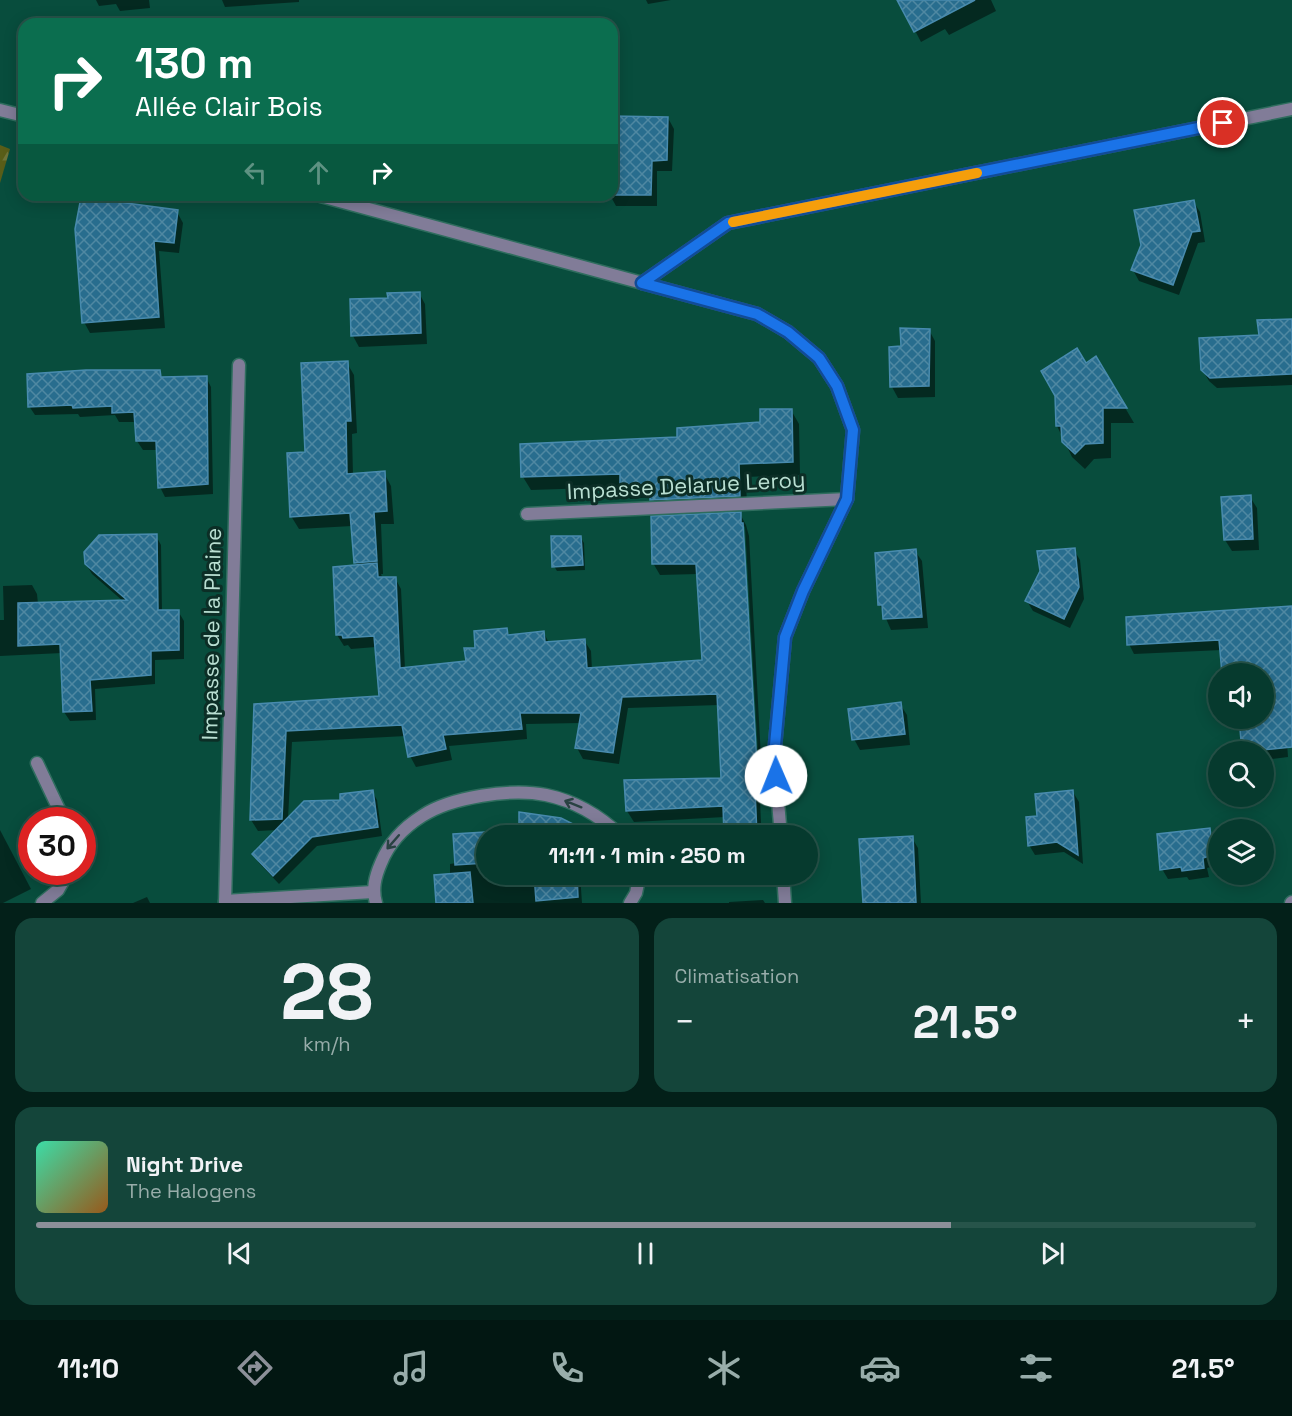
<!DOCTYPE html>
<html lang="fr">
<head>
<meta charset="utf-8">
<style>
	:root { --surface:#063a2e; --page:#14453a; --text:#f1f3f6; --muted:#98adaa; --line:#27544a; --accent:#8c9099 }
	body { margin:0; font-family:"Space Grotesk",sans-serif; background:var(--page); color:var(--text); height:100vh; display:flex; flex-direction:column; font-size:22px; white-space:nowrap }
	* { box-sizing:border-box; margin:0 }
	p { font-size:20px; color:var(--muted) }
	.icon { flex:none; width:33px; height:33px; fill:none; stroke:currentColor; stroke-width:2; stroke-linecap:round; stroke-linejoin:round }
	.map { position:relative; height:903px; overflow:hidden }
	.sheet { display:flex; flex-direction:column; gap:15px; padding:15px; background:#032019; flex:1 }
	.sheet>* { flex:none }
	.guide { position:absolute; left:18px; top:18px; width:600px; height:183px; border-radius:18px; box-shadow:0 3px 15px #0003,0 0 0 2px var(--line); background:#0b6e4f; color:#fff; overflow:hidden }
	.fabs { position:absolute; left:1208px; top:663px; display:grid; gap:12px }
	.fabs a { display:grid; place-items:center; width:66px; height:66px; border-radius:50%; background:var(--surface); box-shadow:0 3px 15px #0003,0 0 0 2px var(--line); font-size:30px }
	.speed { position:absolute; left:18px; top:807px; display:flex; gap:12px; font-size:30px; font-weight:700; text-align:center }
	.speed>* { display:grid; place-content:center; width:78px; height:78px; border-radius:50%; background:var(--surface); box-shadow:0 3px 15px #0003,0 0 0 2px var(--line); line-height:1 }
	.speed .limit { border:9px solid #d22; background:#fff; color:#111 }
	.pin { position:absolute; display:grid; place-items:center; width:51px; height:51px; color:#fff; margin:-26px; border:3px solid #fff; border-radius:50%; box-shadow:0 2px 6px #0007 }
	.me { position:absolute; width:66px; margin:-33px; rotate:359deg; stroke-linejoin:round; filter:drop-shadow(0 0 4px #0008) }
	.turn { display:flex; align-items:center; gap:21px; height:126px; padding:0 18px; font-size:27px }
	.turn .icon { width:78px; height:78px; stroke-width:2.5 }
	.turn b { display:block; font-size:42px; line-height:51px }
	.lanes { display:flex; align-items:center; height:57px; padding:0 18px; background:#0003; justify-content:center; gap:30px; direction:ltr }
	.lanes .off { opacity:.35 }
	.big { font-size:45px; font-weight:700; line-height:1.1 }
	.sheet .card { flex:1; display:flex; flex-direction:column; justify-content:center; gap:9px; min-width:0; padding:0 21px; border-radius:18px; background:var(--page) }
	.sheet .dial { align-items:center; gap:0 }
	.dial b { font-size:78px; line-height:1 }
	.song { display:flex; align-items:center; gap:18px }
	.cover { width:72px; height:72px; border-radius:9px; background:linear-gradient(135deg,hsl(160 70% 55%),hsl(30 70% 35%)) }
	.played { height:6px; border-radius:3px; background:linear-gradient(90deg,var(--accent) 75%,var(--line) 75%) }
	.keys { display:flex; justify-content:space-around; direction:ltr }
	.heat { display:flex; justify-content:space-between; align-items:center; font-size:33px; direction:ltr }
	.sheet .tiles { flex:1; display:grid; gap:15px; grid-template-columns:1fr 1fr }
	.card:last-child { grid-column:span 2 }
	.trip { position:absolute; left:476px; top:825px; width:342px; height:60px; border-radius:30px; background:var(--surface); box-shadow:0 3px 15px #0003,0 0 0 2px var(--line); font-weight:700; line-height:60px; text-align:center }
	.menu { display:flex; height:96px; justify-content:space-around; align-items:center; background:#021712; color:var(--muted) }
	.menu .icon { width:42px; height:42px }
	.menu .selected { color:var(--accent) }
	.menu b { font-size:27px; color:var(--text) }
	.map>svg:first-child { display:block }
	.forest { fill:url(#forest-firs) }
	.shadow { fill:#0007; fill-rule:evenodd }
	.building { fill:url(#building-cross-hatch); stroke:#488bae; stroke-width:1.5 }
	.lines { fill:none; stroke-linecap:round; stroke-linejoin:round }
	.street-casing { stroke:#2f6d5e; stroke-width:15 }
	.street { stroke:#817c98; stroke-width:12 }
	.oneway { stroke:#294242 }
	.route-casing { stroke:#114b97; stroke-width:15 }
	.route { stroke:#1a73e8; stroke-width:10 }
	.slow { stroke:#f59e0b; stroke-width:10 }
	.labels { text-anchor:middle; stroke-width:6; stroke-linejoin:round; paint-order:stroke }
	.street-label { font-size:22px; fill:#b9dfd2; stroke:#0c2e26 }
</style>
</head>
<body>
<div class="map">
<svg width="1292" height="903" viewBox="0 0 1292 903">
	<defs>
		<pattern id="forest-firs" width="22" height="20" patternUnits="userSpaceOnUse" patternTransform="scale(1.5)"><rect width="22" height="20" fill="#595d18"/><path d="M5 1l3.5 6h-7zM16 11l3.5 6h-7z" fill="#6f7439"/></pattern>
		<pattern id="building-cross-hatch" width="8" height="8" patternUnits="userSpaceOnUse" patternTransform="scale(1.5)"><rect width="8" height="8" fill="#286d8e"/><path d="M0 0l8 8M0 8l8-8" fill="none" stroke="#4f88a2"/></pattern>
	</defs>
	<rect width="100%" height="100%" fill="#084d3d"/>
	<path class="forest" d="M 0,145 L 10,149 L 0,183 Z"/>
	<g class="shadow">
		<path d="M 96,0 L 149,0 L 150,8 L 120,11 L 116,4 L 99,6 Z"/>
		<path d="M 222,0 L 299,0 L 299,2 L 225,7 Z"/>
		<path d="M 646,0 L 671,0 L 648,4 Z"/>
		<path d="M 899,0 L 991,0 L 996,11 L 949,35 L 945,29 L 921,42 Z"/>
		<path d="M 612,118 L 668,118 L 674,129 L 672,171 L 657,171 L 657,206 L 616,206 L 610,195 L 612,195 Z"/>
		<path d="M 1193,201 L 1200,212 L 1205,242 L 1198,243 L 1179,295 L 1139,281 L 1133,270 Z"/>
		<path d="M 177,212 L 183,223 L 179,253 L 159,251 L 165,328 L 90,333 L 84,322 Z"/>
		<path d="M 419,293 L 425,304 L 427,344 L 359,347 L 353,336 L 389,300 Z"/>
		<path d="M 1292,320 L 1292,385 L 1217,388 L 1209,381 L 1202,369 Z"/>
		<path d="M 929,330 L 935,341 L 935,397 L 898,398 L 892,387 L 903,348 Z"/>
		<path d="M 1096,358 L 1134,423 L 1111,423 L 1111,458 L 1094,459 L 1085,469 L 1072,457 L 1057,426 L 1057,396 L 1085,365 Z"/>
		<path d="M 347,363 L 354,375 L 357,433 L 352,434 L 353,475 L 384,473 L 391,486 L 394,524 L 381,524 L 383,574 L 381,574 L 383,579 L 395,578 L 401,589 L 405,669 L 467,663 L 477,649 L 507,630 L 510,636 L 544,633 L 549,643 L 584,640 L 591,651 L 592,670 L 703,661 L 698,574 L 660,575 L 653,563 L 740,514 L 746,525 L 749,536 L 762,776 L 759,776 L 761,823 L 765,830 L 766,836 L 726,836 L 725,817 L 634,822 L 627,811 L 723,779 L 719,705 L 628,708 L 619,764 L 583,759 L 577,748 L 581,723 L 526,724 L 527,739 L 449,746 L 452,760 L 416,767 L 410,756 L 406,736 L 292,742 L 288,819 L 372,791 L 377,800 L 382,836 L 317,846 L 279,884 L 259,863 L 254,854 L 277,830 L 258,831 L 251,820 L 256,706 L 381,698 L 376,647 L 351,649 L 348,645 L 344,646 L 337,635 L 358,567 L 355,562 L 352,526 L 299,529 L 291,516 L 307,454 ZM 742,524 L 745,527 L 759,772 L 756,772 Z"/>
		<path d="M 159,371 L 163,379 L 206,377 L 211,387 L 213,494 L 165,497 L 160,487 L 158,450 L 143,450 L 137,441 L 136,422 L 119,422 L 115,415 L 80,417 L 78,414 L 35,415 L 29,406 Z"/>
		<path d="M 791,410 L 799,424 L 800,475 L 746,477 L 747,509 L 660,513 L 652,497 L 630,499 L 623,487 L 531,490 L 523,477 L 679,438 L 761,424 Z"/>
		<path d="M 1250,497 L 1257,508 L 1259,550 L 1232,551 L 1225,540 Z"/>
		<path d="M 156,536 L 161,545 L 162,612 L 178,611 L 184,621 L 184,659 L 155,660 L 155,684 L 95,689 L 96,720 L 70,721 L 64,712 L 62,653 L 0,656 L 0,620 L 4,620 L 3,586 L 32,585 L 37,594 L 38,604 L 124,602 L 92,574 L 86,564 Z"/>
		<path d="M 581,538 L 584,543 L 585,570 L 557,571 L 554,566 Z"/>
		<path d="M 1074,550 L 1080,560 L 1084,599 L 1070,628 L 1033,611 L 1027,601 Z"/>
		<path d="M 915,551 L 922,561 L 928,628 L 891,630 L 880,605 Z"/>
		<path d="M 1292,608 L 1292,697 L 1284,698 L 1288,757 L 1263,760 L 1263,752 L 1243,752 L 1241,724 L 1233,724 L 1230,718 L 1263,718 L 1263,674 L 1222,650 L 1134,654 L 1129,644 Z"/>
		<path d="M 900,704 L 907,715 L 910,745 L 860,750 L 854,739 Z"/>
		<path d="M 1073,792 L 1079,802 L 1083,864 L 1064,852 L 1035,855 L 1029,845 L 1038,818 Z"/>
		<path d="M 563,820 L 586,832 L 588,836 L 486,836 L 486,874 L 580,874 L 582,903 L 438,903 L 450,875 L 450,864 L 456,863 L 455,835 L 521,831 Z"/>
		<path d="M 1209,829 L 1215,839 L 1218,865 L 1207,868 L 1209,877 L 1189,880 L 1187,877 L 1168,879 L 1162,869 Z"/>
		<path d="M 0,830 L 31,889 L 3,903 L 0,903 Z"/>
		<path d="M 912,838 L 918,848 L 921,903 L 864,903 Z"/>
		<path d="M 147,897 L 150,903 L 133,903 Z"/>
		<path d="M 763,900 L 765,903 L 729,903 L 729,902 Z"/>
	</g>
	<g class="building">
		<path d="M 897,0 L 975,0 L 914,32 Z"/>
		<path d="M 612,116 L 668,117 L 667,160 L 652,161 L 651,195 L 612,195 Z"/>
		<path d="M 81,197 L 178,210 L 174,243 L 154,241 L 159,317 L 82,323 L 75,229 Z"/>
		<path d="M 1194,200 L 1200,231 L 1192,232 L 1173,285 L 1131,270 L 1141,245 L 1134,210 Z"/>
		<path d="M 420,292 L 421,333 L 351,336 L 350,299 L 388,298 L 387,293 Z"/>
		<path d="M 1292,319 L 1292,374 L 1210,378 L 1201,370 L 1199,338 L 1259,335 L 1257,320 Z"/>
		<path d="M 900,328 L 930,329 L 929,386 L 890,387 L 889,347 L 901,346 Z"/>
		<path d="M 1077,348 L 1086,363 L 1096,356 L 1127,408 L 1103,408 L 1103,443 L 1085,444 L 1075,454 L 1062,442 L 1061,426 L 1056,426 L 1055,396 L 1041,371 Z"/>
		<path d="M 348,361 L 351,421 L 346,421 L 347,474 L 385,471 L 387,511 L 374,512 L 377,561 L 354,563 L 350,513 L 290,517 L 287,453 L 305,452 L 301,363 Z"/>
		<path d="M 86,370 L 160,370 L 161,377 L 207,376 L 208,484 L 158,488 L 156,441 L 136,441 L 134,412 L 112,413 L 112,406 L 73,408 L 72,405 L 28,407 L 27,374 Z"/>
		<path d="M 760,409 L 792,409 L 793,462 L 739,464 L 740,496 L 650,500 L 650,484 L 620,485 L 620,474 L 521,477 L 520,444 L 677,437 L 677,428 L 760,422 Z"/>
		<path d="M 1251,495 L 1253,539 L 1224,540 L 1221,497 Z"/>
		<path d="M 741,512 L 741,523 L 743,523 L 757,765 L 754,765 L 757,836 L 724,836 L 723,806 L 626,811 L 624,780 L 721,778 L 717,694 L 622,697 L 613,753 L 575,748 L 581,713 L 520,713 L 522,729 L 443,735 L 446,749 L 408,757 L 402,725 L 286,731 L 282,819 L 250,820 L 254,704 L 379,696 L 374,636 L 343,638 L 342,635 L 336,635 L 333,567 L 377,563 L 378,577 L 396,577 L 400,668 L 466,661 L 464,648 L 475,648 L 474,631 L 507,628 L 508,635 L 544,631 L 545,642 L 585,639 L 587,668 L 702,660 L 696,564 L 652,564 L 651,516 Z"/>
		<path d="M 157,534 L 158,610 L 179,610 L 179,650 L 151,651 L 151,675 L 90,680 L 92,711 L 63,712 L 60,644 L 18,646 L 18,603 L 127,600 L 85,564 L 84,552 L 99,535 Z"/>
		<path d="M 551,536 L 581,536 L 583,565 L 552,567 Z"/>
		<path d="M 1075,548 L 1079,587 L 1064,619 L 1025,601 L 1040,571 L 1037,551 Z"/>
		<path d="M 916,549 L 922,617 L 883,619 L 882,605 L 878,605 L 875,553 Z"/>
		<path d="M 1292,606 L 1292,747 L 1242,752 L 1239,718 L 1263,718 L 1263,674 L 1222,674 L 1219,640 L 1127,645 L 1126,617 Z"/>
		<path d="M 901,702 L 905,734 L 852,740 L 848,709 Z"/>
		<path d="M 373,790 L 378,827 L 312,837 L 273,876 L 252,854 L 304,801 L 340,800 L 340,794 Z"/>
		<path d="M 1073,790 L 1078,855 L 1057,842 L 1028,846 L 1026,817 L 1037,816 L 1035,794 Z"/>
		<path d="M 519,812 L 561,818 L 573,824 L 574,836 L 486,836 L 486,863 L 455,865 L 453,834 L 519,830 Z"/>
		<path d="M 1210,828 L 1213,855 L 1203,858 L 1204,868 L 1182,871 L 1181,867 L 1160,870 L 1157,834 Z"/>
		<path d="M 913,836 L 916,903 L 863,903 L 859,839 Z"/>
		<path d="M 470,872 L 473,903 L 436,903 L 434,875 Z"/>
		<path d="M 534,874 L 577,874 L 578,897 L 536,901 Z"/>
	</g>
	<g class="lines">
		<g class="street-casing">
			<g id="street">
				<path d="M 0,110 L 24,116"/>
				<path d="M 317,195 L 757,314 L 788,332 L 819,358 L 837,386 L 853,430 L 847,499 L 803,591 L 785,637 L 774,756 L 781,836"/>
				<path d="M 642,283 L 728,223 L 1292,109"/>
				<path d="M 527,514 L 847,499"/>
				<path d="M 37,763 L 64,820"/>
				<path d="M 783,874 L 785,903"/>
				<path d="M 225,901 L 373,892"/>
				<path d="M 42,903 L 58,890 L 68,872"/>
				<path d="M 225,903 L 239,365"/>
				<path d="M 376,903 C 372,889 375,877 381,863 C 389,843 403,828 422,816 C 451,797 511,788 546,795 C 575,801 600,816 621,836"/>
				<path d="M 630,903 L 636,893 L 640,874"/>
				<path d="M 1291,903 L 1292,902"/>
			</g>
		</g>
		<use href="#street" class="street"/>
	</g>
	<defs><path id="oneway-shaft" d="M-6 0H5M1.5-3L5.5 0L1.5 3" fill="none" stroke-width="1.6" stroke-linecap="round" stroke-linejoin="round" transform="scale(1.5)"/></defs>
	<g class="oneway">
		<use href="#oneway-shaft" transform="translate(573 804) rotate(-158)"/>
		<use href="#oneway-shaft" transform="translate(393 842) rotate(131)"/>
	</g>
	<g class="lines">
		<g class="route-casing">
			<path id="route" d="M 776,776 L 774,756 L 785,637 L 803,591 L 847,499 L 853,430 L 837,386 L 819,358 L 788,332 L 757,314 L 642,283 L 728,223 L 1223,123"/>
		</g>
		<use href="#route" class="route"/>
		<path class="slow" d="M 733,222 L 977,173"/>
	</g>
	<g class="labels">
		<g class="street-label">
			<text transform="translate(686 485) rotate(-3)" y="8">Impasse Delarue Leroy</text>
			<text transform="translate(211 634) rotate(-89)" y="8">Impasse de la Plaine</text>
		</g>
	</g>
</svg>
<div class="fabs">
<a><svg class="icon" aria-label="sound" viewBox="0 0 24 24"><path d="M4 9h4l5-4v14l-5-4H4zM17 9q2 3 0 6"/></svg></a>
<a><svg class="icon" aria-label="search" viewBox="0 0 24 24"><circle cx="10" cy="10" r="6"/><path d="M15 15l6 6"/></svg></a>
<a><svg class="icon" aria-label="layers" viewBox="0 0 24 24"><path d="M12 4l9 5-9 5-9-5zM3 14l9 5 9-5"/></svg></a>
</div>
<div class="speed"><div class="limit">30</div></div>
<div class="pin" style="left:1223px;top:123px;background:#d93025"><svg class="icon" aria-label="arrive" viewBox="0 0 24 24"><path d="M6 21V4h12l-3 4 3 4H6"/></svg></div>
<svg class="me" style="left:776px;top:776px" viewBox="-20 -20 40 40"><circle r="19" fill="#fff"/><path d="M0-13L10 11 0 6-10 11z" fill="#1a73e8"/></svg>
<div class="trip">11:11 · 1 min · 250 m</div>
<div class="guide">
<div class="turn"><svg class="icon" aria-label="right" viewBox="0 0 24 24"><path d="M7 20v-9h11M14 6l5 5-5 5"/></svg><div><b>130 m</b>Allée Clair Bois</div></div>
<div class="lanes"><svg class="icon off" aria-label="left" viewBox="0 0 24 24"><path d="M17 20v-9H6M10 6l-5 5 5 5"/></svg><svg class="icon off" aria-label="ahead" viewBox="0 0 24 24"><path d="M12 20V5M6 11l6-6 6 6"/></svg><svg class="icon" aria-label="right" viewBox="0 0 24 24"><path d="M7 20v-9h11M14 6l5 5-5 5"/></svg></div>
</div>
</div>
<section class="sheet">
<div class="tiles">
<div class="card dial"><b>28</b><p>km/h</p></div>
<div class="card"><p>Climatisation</p>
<div class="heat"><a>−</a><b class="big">21.5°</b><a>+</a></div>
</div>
<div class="card">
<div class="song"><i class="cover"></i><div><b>Night Drive</b><p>The Halogens</p></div></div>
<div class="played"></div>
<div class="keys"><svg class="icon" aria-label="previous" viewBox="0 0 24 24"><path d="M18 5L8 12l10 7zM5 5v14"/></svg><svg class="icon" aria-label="pause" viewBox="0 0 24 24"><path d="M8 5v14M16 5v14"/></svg><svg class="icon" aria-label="next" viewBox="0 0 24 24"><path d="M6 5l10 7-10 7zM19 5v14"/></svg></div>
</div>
</div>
</section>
<nav class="menu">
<b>11:10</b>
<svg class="icon selected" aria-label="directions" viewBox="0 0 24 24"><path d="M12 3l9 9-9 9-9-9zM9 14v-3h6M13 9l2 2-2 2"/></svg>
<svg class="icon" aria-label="music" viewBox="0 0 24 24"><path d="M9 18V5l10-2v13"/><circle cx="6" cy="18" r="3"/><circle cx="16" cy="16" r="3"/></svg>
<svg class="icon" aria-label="phone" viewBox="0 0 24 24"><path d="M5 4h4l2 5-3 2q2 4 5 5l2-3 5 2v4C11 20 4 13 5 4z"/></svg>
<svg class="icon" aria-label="climate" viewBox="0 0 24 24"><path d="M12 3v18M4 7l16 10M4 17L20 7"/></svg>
<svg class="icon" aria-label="car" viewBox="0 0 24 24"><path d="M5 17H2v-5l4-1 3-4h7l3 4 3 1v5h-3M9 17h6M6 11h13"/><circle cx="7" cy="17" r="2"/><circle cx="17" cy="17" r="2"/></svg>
<svg class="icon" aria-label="filters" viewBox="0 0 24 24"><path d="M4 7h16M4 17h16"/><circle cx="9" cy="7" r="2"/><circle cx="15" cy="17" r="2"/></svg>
<b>21.5°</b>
</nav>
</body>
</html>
